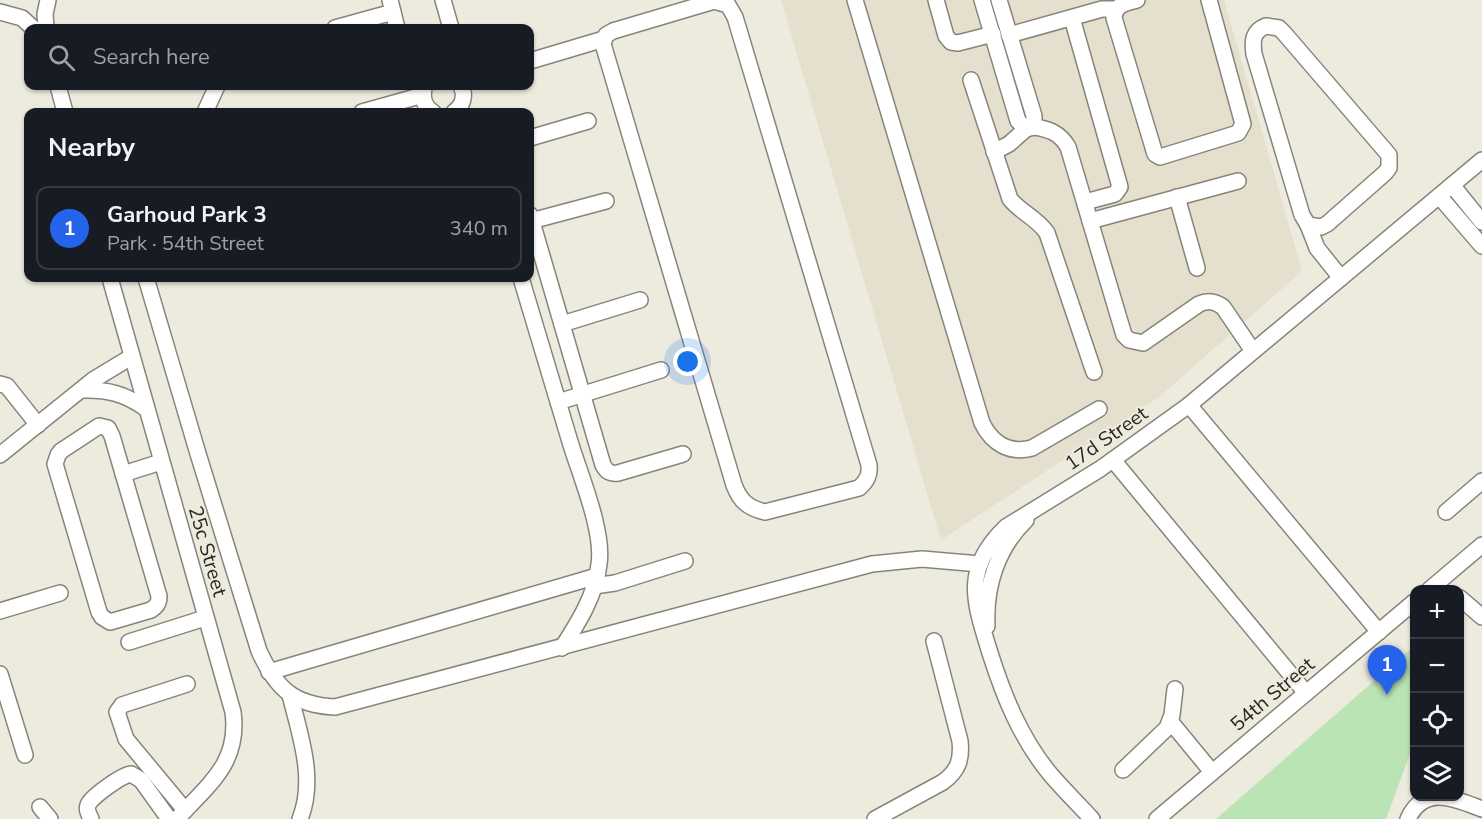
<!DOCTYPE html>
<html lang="en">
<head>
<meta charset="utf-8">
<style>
	:root { --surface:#171b24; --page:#242831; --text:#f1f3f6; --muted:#9ea1a6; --line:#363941; --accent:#2563eb }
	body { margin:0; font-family:"Nunito Sans",sans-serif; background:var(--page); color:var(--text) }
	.controls { position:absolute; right:18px; bottom:18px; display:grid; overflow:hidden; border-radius:12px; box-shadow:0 2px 4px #0004 }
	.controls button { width:54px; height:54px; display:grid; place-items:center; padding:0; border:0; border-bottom:2px solid var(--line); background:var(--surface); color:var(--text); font:30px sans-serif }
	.you { position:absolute; left:688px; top:362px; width:21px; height:21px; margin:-15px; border:4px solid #fff; border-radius:50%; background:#1a73e8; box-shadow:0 0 0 9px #1a73e833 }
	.badge { display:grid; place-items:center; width:39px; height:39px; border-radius:50%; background:var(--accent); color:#fff; font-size:20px; font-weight:700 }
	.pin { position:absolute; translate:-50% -50px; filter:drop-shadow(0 2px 3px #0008) }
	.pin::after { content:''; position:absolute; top:32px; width:21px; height:18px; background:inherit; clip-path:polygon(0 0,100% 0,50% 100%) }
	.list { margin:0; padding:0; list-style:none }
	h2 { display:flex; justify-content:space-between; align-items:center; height:78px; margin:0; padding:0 24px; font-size:26px }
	h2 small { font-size:20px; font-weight:400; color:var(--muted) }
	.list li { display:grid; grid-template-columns:39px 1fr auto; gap:18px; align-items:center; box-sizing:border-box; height:84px; margin:0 12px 12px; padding:0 12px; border:2px solid var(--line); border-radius:12px }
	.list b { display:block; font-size:22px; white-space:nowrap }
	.list p { margin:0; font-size:20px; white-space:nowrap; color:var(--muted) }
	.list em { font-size:20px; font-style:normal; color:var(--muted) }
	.icon { flex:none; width:33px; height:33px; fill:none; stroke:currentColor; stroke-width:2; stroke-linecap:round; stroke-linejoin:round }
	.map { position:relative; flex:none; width:1482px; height:819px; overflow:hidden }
	.search { position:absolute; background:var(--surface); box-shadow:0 2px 4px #0004; left:24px; top:24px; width:510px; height:66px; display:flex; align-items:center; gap:15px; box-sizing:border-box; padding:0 21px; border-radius:12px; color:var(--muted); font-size:22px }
	.panel { position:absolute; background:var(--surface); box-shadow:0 2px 4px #0004; left:24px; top:108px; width:510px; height:174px; border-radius:12px }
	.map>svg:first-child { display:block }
</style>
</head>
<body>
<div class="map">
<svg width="1482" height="819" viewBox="0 0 1482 819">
	<rect width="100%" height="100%" fill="#edeade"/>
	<path fill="#e5dfcd" d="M781,0H1224L1302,271L1159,397L941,540Z"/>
	<path fill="#bbe4b5" d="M1414,646V743L1386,819H1216Z"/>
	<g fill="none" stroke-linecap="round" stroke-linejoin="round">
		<g stroke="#878479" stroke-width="18">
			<g id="minor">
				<path d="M390,0L397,28"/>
				<path d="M443,0L451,28"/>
				<path d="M855,0L982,423C992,443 1009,454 1032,448L1099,409"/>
				<path d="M936,0L946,36L951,42L958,43L993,34"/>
				<path d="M982,0L1018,121L1026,129L1034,127V116L999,0"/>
				<path d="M1137,0C1126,3 1115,4 1114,18L1155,154L1160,157L1238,133L1243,124L1209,0"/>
				<path d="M714,1L728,5L735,17L869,465C870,475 867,481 859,488L765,512C748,508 740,501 734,485L603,44L606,35L613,31Z"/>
				<path d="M0,12L22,18L33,28"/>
				<path d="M1072,18L1120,187L1115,194L1085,202"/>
				<path d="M1266,26L1279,28L1284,33L1389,155V168L1385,173L1327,224L1321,227L1308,225L1302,215L1254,54C1252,40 1253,31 1266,26Z"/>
				<path d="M46,28L45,14L48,0"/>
				<path d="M335,28L393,12"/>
				<path d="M1009,35L1102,9H1117"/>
				<path d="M530,61L604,39"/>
				<path d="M971,80L1010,199C1020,212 1037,218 1047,233L1094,372"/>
				<path d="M58,86L65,112"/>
				<path d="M424,88C422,98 424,107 433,112"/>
				<path d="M205,112L217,86"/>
				<path d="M362,112L423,95"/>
				<path d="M454,112C463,106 466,95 461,86"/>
				<path d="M1034,127C1049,129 1060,133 1068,147L1124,335L1129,340L1143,343L1199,304C1208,300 1215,301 1223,307L1253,351"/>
				<path d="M530,138L588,121"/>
				<path d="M994,152L1009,144L1026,129"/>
				<path d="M1452,185L1482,222"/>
				<path d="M1439,196L1482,246"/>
				<path d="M1177,197L1197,268"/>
				<path d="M530,215L603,465C607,472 610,474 618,473L683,454"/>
				<path d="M531,221L606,201"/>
				<path d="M1090,221L1238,181"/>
				<path d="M1308,225L1317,248L1341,278"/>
				<path d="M110,278L233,712C240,763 208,785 177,819"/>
				<path d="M146,278L199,457L259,651C276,688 293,705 335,707L872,564L922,559L980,564"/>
				<path d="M521,278C537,333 554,389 571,445C581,477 604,532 599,564C596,595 578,623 562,648"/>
				<path d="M562,324L640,300"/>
				<path d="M0,384L7,386L38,425"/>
				<path d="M82,390C107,389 125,394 145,408"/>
				<path d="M558,402L661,370"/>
				<path d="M1189,405L1379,632"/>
				<path d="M99,426L108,428L112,436L159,596C159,603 157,606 151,610L110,622L102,617L99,612L55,464L58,455L61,451Z"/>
				<path d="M0,455L93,380L131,357"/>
				<path d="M1113,460L1306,693"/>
				<path d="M123,474L161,462"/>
				<path d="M1446,512L1482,481"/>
				<path d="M594,586L615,583L685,561"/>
				<path d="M1429,590L1482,545"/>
				<path d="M1460,598L1482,617"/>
				<path d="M0,611L60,593"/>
				<path d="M987,626C985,587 997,548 1026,520"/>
				<path d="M129,642L205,618"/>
				<path d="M269,672L597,576"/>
				<path d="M0,674L25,755"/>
				<path d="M290,695C300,735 316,779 300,819"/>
				<path d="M1170,721L1212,772"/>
				<path d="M1123,770L1167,728L1172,715L1175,689"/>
				<path d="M40,807L50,819"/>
				<path d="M185,810L126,739L117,712L122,705L187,684"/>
				<path d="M91,819C89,814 86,810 88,805C91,797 122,775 131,774L141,780L169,819"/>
				<path d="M875,819L943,782C958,771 962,760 960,741L934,641"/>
				<path d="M1092,819C1078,804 1064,790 1051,775C1021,739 1004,697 990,653C974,601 962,569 1006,527L1100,469L1189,405L1482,160"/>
				<path d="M1157,819L1414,602"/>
				<path d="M1408,819C1424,784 1455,799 1482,809"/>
			</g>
		</g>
		<use href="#minor" stroke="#fff" stroke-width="15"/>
	</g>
	<g text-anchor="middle" stroke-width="4.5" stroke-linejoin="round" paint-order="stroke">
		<g font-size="20" fill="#272622" stroke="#edeade">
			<text transform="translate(1106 438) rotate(-35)" y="7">17d Street</text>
			<text transform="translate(208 551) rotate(74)" y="7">25c Street</text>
			<text transform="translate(1272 694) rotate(-40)" y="7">54th Street</text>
		</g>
	</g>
</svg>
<div class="controls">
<button>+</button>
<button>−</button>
<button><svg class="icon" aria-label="locate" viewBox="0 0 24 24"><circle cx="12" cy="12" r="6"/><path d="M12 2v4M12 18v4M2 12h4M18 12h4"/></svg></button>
<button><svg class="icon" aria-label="layers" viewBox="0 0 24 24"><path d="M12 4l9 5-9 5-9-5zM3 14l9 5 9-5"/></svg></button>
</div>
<div class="you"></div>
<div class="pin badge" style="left:1387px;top:695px">1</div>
<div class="search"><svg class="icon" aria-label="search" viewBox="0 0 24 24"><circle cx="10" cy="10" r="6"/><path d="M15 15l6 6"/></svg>Search here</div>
<section class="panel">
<h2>Nearby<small></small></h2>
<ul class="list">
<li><span class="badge">1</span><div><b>Garhoud Park 3</b><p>Park · 54th Street</p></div><em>340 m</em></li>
</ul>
</section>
</div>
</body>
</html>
